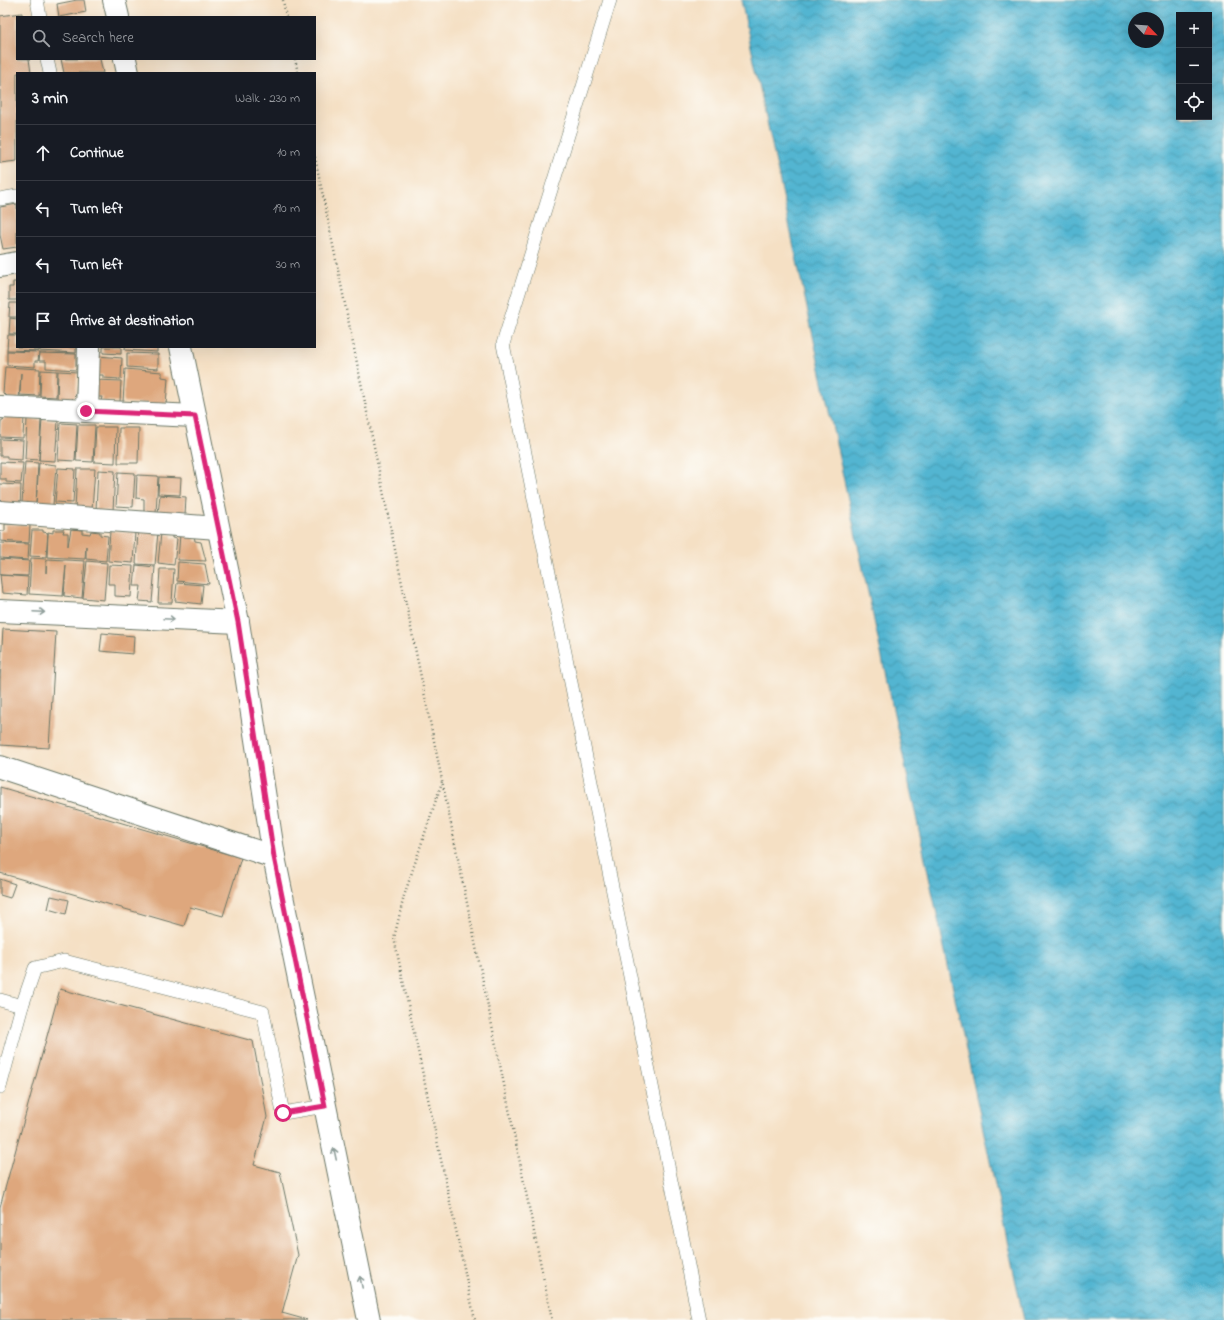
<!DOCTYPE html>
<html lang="en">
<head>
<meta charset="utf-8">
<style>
	:root { --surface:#171b24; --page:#242831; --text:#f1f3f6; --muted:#9ea1a6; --line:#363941 }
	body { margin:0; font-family:"Indie Flower",sans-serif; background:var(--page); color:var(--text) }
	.controls { position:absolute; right:12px; top:12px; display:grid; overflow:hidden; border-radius:0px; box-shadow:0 4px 16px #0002 }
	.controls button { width:36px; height:36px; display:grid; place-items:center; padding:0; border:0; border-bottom:1px solid var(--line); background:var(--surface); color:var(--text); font:20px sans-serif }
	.compass { position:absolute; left:1128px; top:12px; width:36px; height:36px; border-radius:50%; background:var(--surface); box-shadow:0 4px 16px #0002; rotate:115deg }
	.stop { position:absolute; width:12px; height:12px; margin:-9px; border:3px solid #db2777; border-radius:50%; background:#fff }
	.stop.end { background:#db2777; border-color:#fff; box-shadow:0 1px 4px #0008 }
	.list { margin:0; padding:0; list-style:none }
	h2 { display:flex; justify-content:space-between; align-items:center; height:52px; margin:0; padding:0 16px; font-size:17px }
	h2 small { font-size:13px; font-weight:400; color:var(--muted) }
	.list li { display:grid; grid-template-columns:26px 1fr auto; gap:12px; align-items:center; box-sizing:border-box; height:56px; padding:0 16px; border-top:1px solid var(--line) }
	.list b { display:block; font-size:15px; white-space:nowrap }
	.list em { font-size:13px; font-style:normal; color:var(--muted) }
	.icon { flex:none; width:22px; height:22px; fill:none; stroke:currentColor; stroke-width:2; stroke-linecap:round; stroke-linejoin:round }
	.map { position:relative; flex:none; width:1224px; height:1320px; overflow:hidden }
	.search { position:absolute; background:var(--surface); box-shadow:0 4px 16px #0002; left:16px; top:16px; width:300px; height:44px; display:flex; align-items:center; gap:10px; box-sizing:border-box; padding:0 14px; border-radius:0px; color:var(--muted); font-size:15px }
	.panel { position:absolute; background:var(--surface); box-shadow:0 4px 16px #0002; left:16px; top:72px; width:300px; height:276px; border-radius:0px }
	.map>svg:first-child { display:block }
</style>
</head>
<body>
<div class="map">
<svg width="1224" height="1320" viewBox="0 0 1224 1320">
	<defs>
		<pattern id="water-waves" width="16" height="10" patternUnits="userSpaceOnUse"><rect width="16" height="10" fill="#52b5d1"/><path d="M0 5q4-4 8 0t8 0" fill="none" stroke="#4394aa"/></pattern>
	</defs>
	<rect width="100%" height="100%" fill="#fdfcf7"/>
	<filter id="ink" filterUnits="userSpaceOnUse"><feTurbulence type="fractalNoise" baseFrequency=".025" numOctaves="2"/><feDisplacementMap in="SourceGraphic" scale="8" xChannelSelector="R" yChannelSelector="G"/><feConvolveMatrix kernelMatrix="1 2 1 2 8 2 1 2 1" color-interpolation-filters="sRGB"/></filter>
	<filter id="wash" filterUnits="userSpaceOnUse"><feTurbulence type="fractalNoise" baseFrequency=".012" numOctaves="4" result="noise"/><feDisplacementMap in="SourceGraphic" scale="16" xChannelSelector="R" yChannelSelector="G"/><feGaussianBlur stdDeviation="0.9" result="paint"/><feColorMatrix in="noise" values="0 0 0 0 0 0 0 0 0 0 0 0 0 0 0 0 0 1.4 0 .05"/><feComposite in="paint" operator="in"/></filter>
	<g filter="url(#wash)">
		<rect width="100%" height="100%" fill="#f5e0c4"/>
		<path fill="url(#water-waves)" stroke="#387982" fill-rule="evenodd" d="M741,0H1224V1320H1024ZM1179,15H1209V117H1179ZM1134,18H1158V42H1134Z"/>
		<g id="blocks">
			<g fill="#dea77d">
				<path d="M77,0H84L86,12L59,17L57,4Z"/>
				<path d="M22,13V17H17V59H29L31,73H17V161L0,163V16Z"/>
				<path d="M61,59H100L103,73H64Z"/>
				<path d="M17,204V247L3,249L0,235V207Z"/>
				<path d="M13,282H17V300H9V287H13Z"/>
				<path d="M10,303H17V317H9Z"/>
				<path d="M10,318L17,319V334H9Z"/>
				<path d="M8,335H17V347H39V351L7,350Z"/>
				<path d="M40,347H76V353L40,351Z"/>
				<path d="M103,347H121V354L103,353Z"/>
				<path d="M125,347H157V352L125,350Z"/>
				<path d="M7,351L39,352L38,361H35V367L7,365Z"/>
				<path d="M40,353L76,354V370L46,368V361H39Z"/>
				<path d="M127,353L158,354V369L127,367Z"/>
				<path d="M98,356L122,358L121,379L103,378V375H97Z"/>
				<path d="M5,367L40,369L39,396L20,395L21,373L19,399H9L3,393Z"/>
				<path d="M125,369L162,372V377L168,378L166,405L123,402Z"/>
				<path d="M41,370L57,371L56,397L40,396Z"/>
				<path d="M58,371L77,372L76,395L69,402L57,401Z"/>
				<path d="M96,380L121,381L120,402L101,401L102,397H94Z"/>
				<path d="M9,416L24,417L23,438L0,437L1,421Z"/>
				<path d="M27,419L41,420L39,460L25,459Z"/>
				<path d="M42,420L58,421L55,461L39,460Z"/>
				<path d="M60,423L77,424L75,461L58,460Z"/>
				<path d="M78,425H95L93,462L76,461Z"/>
				<path d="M96,427H116L115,463L94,462Z"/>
				<path d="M119,428H139L138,463H118Z"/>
				<path d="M0,439L23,440L22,460L7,459V456H0Z"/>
				<path d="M0,462L23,463L21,483L6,482V479H0Z"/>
				<path d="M25,462L38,463L36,504L22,503Z"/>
				<path d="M39,463L56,465L53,505L36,504Z"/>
				<path d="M58,468L75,469L73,503L55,502Z"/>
				<path d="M77,469H95L92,510L75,509Z"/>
				<path d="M98,470L115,471L113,511L96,510Z"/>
				<path d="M118,472L135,473L133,507L116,506Z"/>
				<path d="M137,475L158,476L156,514L144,513V499L136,498Z"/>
				<path d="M159,477L181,478L180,495L158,494Z"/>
				<path d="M0,484L21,485L20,507L0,504Z"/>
				<path d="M160,495L186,497L185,516L158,514Z"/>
				<path d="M5,524L30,525L29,543L0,541V531H5Z"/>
				<path d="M71,529L82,530V533L90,534L91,531L100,532V535L108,536L106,561L86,559V546L85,559L47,557L48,532L53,533V530H64L63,533H68V546Z"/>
				<path d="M32,530H43V532L48,533L46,557L30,556Z"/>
				<path d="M110,531L135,532L133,563L108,561Z"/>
				<path d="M138,531L158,532L155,565L136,564Z"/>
				<path d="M161,533L172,535V538L177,539L174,565L158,563Z"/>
				<path d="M180,534L194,535L195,541L201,542L206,561L178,560Z"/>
				<path d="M0,543L29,544L28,560L0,558Z"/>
				<path d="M31,558L46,559V573L47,559L85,561L82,598L64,596L66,565L63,596L29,594Z"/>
				<path d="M0,559L29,561L28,576L0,575Z"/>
				<path d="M87,561L107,563L104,600L83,598Z"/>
				<path d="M178,562L205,564L209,584L177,581Z"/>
				<path d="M109,565L133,566L131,597L115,596V584H108Z"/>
				<path d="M136,565L155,567L152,602L139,601L141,586H134Z"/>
				<path d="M160,569H174L172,603H158Z"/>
				<path d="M0,575L28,577L27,595L2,593Z"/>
				<path d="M177,583L203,585L201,604L175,601Z"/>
				<path d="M3,629L56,632L49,748L0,745V680Z"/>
				<path d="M102,633L134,636L133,654L100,651Z"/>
				<path d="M0,787L241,858L223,916L190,907L184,926L0,873Z"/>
				<path d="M0,879L15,884L10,898L0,895Z"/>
				<path d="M51,896L69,900L66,914L48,909Z"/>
				<path d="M60,989L253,1041L267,1117L254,1165L280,1172L298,1255L282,1313L307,1320H0V1207Z"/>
			</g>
		</g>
	</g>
	<g filter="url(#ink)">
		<use href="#blocks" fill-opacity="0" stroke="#6a7666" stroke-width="1"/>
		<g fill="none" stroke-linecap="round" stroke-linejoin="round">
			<g stroke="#6a7666" stroke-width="14">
				<g id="lane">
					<path d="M37,0L40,17"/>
					<path d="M610,0L503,344L699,1320"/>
					<path d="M47,59L50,73"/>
					<path d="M0,199L17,196"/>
					<path d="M0,1000L22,1006"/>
					<path d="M0,1087L22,1006L35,968L64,961L263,1012L283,1113L325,1106"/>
				</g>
			</g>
			<g stroke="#6a7666" stroke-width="24">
				<g id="street">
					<path d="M114,0L118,17"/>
					<path d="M125,59L128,73"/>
					<path d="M0,266L17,263"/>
					<path d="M181,347L238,622L274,857L369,1320"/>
					<path d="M0,407L195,416"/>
					<path d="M87,411L89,347"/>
					<path d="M0,512L218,528"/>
					<path d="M0,611L238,622"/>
					<path d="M0,767L274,857"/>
				</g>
			</g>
			<g stroke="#6a7666" stroke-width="2.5" stroke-dasharray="1 3" stroke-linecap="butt">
				<path d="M283,0L286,17"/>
				<path d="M295,59L298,73"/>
				<path d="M315,157L552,1320"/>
				<path d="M442,782L404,896L394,938L475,1320"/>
			</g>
			<use href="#lane" stroke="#fff" stroke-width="13"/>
			<use href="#street" stroke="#fff" stroke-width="22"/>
		</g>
		<defs><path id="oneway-shaft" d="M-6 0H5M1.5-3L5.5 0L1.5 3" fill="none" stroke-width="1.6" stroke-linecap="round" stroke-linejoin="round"/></defs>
		<g stroke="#8f9e9a">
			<use href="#oneway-shaft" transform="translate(39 612) rotate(3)"/>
			<use href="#oneway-shaft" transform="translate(169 619) rotate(3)"/>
			<use href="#oneway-shaft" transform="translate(335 1154) rotate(-102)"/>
			<use href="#oneway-shaft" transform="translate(361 1282) rotate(-102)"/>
		</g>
	</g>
	<g fill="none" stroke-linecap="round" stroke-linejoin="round" filter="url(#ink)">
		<path stroke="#db2777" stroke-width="5" d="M86,411L195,416L238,622L274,857L325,1106L283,1113"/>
	</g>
</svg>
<div class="controls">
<button>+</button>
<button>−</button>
<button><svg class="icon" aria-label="locate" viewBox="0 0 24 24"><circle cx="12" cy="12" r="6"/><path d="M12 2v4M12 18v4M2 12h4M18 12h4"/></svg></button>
</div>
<svg class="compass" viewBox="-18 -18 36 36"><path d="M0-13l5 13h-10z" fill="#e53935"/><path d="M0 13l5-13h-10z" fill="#9ea1a6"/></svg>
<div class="stop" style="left:283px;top:1113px"></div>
<div class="stop end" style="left:86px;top:411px"></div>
<div class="search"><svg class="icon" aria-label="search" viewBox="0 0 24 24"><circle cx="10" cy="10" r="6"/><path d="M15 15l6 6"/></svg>Search here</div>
<section class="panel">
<h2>3 min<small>Walk · 230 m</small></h2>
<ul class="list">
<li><svg class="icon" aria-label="ahead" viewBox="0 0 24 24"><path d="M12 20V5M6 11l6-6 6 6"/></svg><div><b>Continue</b></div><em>10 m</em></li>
<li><svg class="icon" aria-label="left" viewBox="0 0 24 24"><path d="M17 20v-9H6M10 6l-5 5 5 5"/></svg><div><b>Turn left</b></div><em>190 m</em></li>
<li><svg class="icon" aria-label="left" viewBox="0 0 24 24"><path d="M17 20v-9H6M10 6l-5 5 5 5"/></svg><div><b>Turn left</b></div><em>30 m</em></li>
<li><svg class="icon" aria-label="arrive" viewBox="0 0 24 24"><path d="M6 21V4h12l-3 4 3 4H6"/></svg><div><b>Arrive at destination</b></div></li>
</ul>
</section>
</div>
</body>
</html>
